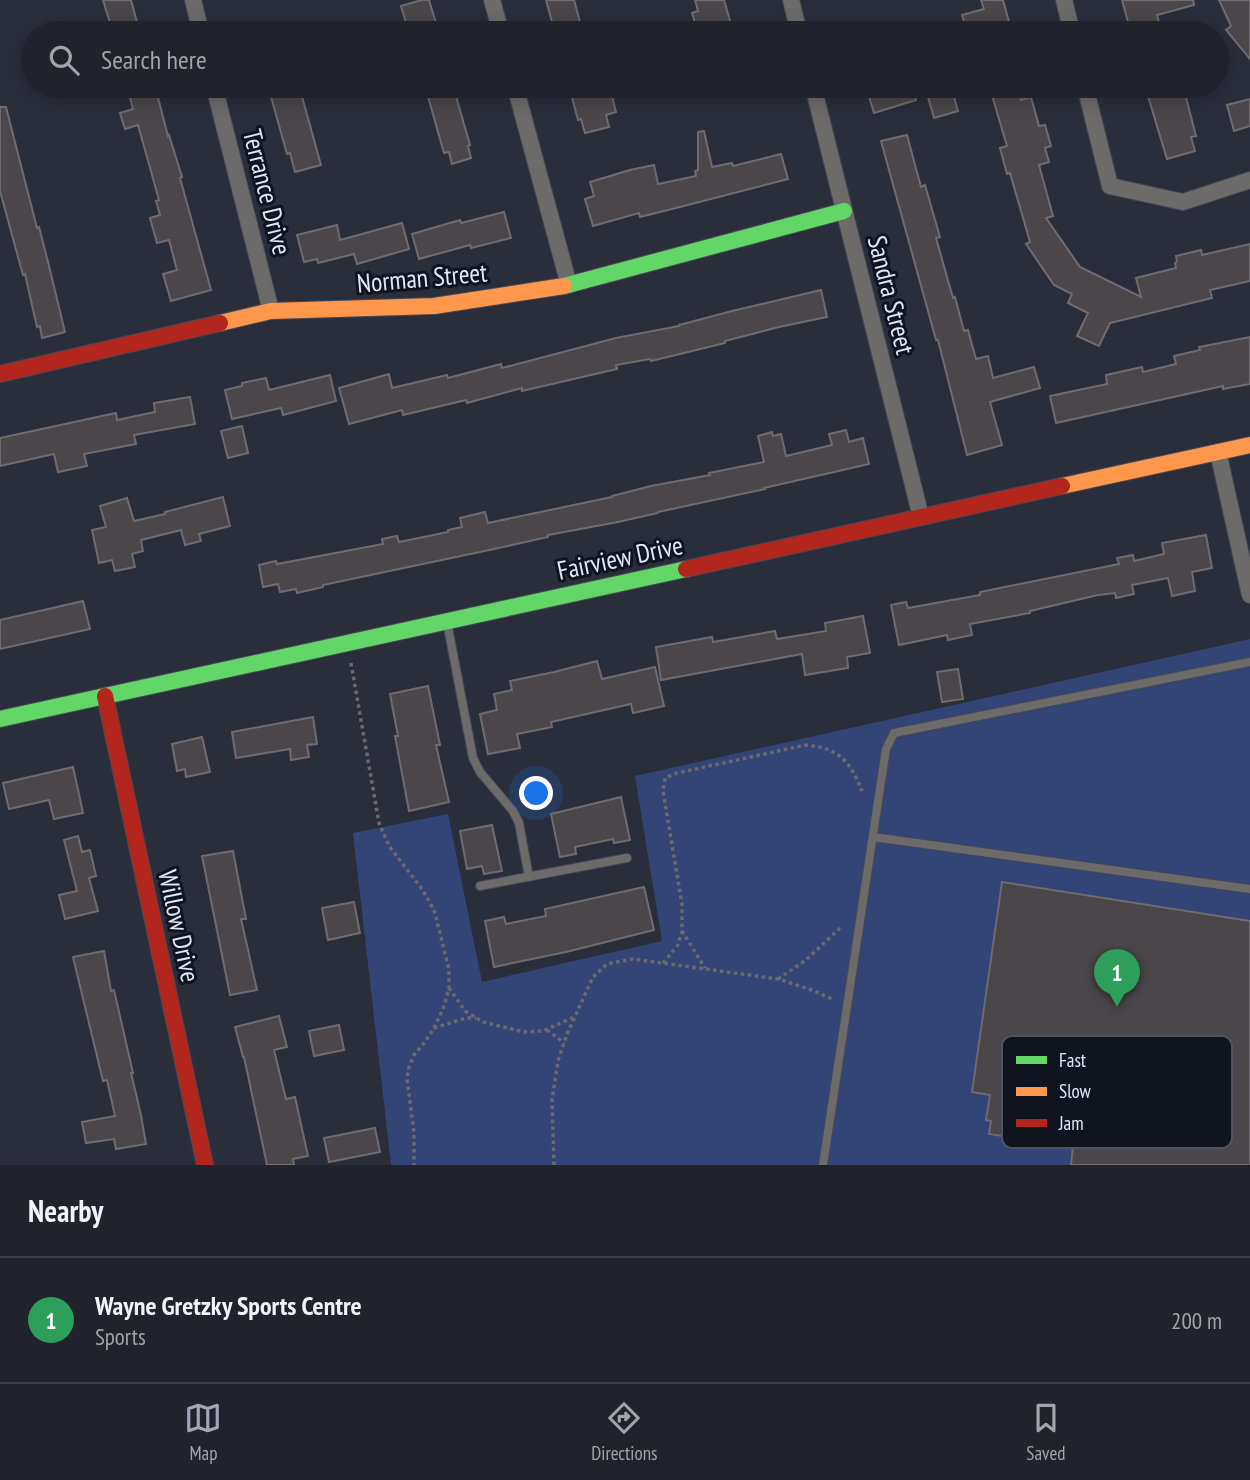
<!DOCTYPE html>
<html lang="en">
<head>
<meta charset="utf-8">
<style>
	:root { --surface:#20222c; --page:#2d2f38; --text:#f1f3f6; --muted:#a2a4a9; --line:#3d3f48; --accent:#a1a7b6 }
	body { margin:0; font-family:"PT Sans Narrow",sans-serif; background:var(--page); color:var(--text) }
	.you { position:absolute; left:537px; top:794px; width:24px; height:24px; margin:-18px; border:5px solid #fff; border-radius:50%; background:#1a73e8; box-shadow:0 0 0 10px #1a73e833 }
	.badge { display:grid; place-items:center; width:46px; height:46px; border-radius:50%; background:var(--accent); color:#fff; font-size:23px; font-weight:700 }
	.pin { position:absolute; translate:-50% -58px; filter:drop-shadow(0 2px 4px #0008) }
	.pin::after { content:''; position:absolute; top:37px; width:24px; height:21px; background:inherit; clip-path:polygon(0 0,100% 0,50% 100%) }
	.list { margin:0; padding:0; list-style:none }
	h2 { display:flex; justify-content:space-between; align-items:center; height:91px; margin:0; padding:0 28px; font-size:30px }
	h2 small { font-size:23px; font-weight:400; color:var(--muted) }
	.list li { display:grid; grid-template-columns:46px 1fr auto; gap:21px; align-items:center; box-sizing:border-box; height:126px; padding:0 28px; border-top:2px solid var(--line) }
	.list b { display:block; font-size:26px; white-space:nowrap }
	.list p { margin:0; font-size:23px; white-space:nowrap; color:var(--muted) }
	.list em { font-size:23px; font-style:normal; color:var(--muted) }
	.icon { flex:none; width:38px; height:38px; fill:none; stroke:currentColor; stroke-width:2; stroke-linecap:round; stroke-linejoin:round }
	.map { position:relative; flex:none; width:1250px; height:1165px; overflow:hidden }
	.search { position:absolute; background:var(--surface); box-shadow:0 4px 18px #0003; left:21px; right:21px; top:21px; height:77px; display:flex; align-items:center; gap:18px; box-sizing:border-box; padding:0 24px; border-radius:38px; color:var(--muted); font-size:26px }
	.sheet { height:217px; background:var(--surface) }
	nav { display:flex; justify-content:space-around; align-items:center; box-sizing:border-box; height:98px; border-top:2px solid var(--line); background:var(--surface); font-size:19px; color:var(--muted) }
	nav a { display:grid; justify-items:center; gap:4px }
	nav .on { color:var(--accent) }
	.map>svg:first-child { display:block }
</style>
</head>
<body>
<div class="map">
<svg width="1250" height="1165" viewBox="0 0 1250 1165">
	<rect width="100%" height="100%" fill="#2a2e3b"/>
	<path fill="#334476" d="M1250,639V1165H391L353,833L448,814L482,982L662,941L635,776Z"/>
	<g fill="#4a4649" stroke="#706b6e" stroke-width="2">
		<path d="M103,0H131L140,33H113Z"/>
		<path d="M422,0H429L439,33H409L401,6Z"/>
		<path d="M546,0H574L583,33H555Z"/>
		<path d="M695,0H724L732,28L713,33H698L692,13L698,11Z"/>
		<path d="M981,0H1003L1011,29L995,33H967L962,15L984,9Z"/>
		<path d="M1122,0H1193L1194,5L1157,15L1162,33H1131Z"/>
		<path d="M1219,0H1250V59L1226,30L1231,26Z"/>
		<path d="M127,86H155L168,136L169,135L182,177L180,178L211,290L171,301L163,274L177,270L169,240L157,243L150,218L160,215L156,201L159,200L138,125L125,129L120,113L133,109Z"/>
		<path d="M268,86H299L321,165L295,172L290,153L287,154Z"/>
		<path d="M425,86H453L470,145L468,146L471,158L452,164L449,152L444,153Z"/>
		<path d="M569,86H598L600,95L611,92L616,112L606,115L609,127L585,133L581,119L578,120Z"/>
		<path d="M880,86H912L916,100L874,113L867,90Z"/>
		<path d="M951,86L958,111L934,118L927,94Z"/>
		<path d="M1012,86H1017L1021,100L1031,97L1039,126L1045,125L1051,146L1045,148L1049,162L1039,165L1053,216L1046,218L1080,267L1141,297L1136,278L1176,268L1175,263L1177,262L1176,256L1201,250L1202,255L1250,244V281L1210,290L1212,298L1110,323L1099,346L1077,336L1088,313L1068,303L1072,294L1054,285L1026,244L1030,242L1010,173L1007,174L1000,148L1007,146L991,92Z"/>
		<path d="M1155,86H1183L1196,136L1191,137L1195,151L1167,159L1147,93L1156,90Z"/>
		<path d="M1250,99V126L1234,131L1227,105Z"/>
		<path d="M0,107H6L37,228L39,227L48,262L65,332L42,338L40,326L37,327L25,274L23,275L0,191Z"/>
		<path d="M704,131L712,167L732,163L733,166L781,154L788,179L680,207L640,217L639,213L593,226L585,199L594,196L590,182L630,170L654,165L658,184L696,176L695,171L698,170V132Z"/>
		<path d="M907,135L921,187L925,185L940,237L936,238L953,298L955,297L964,331L968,330L976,359L988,356L993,378L1034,367L1040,388L990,402L1002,445L967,455L938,340H936L881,141Z"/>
		<path d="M504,212L511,238L471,248L470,245L419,259L412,234L460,220L461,223Z"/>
		<path d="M402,223L409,249L357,264L354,254L318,263L317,259L304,262L297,235L337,225L340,240Z"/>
		<path d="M821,290L827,317L779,327L725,341V343L651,361L650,359L616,365L617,369L522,391V388L467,403L466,400L403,415L402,410L349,424L339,388L389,374L392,388L447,375L448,378L501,364L502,368L616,338L679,326V325L732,311Z"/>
		<path d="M1250,337V384L1223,389V386L1056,423L1050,396L1107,384L1106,375L1142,367L1143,372L1176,364L1174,356L1200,350L1199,347Z"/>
		<path d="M330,375L336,401L283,415L281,408L232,419L225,390L242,386V383L266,378L269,390Z"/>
		<path d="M190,397L195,424L134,435L136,444L84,454L87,466L58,472L54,454L0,466V438L116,413L117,420L155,412L154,403Z"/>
		<path d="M242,426L248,453L228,458L221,431Z"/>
		<path d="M846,430L849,442L863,438L869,464L764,488L765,489L658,512V513L618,522L548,535V537L494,549L323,585V587L297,593L296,589L280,592L278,584L263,587L259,565L276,561L277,564L383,544L382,539L397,536L399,542L448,532V530L462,527L460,518L485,512L488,523L612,497V496L651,486L710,475L709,473L764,462L758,436L772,432L773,436L781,434L786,456L832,445L829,434Z"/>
		<path d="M223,497L230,526L199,534L201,541L185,545L181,530L141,540L143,551L132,554L135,567L115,571L112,560L99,563L92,530L106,527L100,506L127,498L134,521L165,514V512Z"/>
		<path d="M1206,535L1212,568L1192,572L1195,591L1172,596L1168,578L1132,585L1134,594L1116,598L1115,593L1098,595L1030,611V613L970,624L972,635L948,640L947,635L899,645L891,605L906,602L908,608L980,595V592L1119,564L1117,558L1133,555L1134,561L1164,554L1162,543Z"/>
		<path d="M83,601L90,629L0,649V620Z"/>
		<path d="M863,616L870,653L847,657L848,668L805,675L802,654L661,680L656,647L712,637L713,642L775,631L777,639L826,631L825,623Z"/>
		<path d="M597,661L602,679L655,667L664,706L633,713L631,704L551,722L552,727L517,734L520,748L488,754L480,714L497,710L494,694L512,690L510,681L554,672Z"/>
		<path d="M958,669L963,699L942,702L937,672Z"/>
		<path d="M428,686L440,745H436L449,802L409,811L395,736H398L390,694Z"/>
		<path d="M313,717L317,744L307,745L309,757L291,760L290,749L236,758L232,732Z"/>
		<path d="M202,737L210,772L186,777L185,769L177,771L172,744Z"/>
		<path d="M73,767L83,813L54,819L49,800L9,809L3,783Z"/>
		<path d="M621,797L630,840L614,843L613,839L575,847L576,854L560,857L551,814Z"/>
		<path d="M492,825L502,871L484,874L482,866L467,869L460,831Z"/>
		<path d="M78,836L82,852L90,850L96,876L89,878L98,911L65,919L59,895L77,891L64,840Z"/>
		<path d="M233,851L246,919H241L257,990L230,995L202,856Z"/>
		<path d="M1002,882L1250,921V1165H1071L1073,1146L989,1134L991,1121L986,1120L990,1095L972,1092Z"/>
		<path d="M644,887L654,930L566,952L494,967L485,921L504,917L506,924L546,916L545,909Z"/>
		<path d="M354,902L360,933L328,940L322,908Z"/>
		<path d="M104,951L111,991L114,990L133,1073H131L141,1115L146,1144L116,1149L114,1139L86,1143L82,1122L115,1116L107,1080L103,1081L73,957Z"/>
		<path d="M279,1016L287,1047L274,1050L286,1099L295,1097L308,1156L293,1159L294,1165H267L244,1057H243L235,1027Z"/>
		<path d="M339,1025L344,1050L314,1056L309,1031Z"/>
		<path d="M375,1128L380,1152L329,1162L324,1138Z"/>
	</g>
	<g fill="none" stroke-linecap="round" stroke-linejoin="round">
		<g stroke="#454954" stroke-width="10">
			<g id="lane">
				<path d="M447,622L473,758L480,772L513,811L519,823L529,877"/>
				<path d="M873,837L1250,889"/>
				<path d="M480,886L627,858"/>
				<path d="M823,1165L886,749L894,733L1250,662"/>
			</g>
		</g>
		<g stroke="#454954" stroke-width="18">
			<g id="street">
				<path d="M193,0L201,33"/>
				<path d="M492,0L501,33"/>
				<path d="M791,0L799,33"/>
				<path d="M1064,0L1072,33"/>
				<path d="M214,86L271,311"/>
				<path d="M515,86L569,285"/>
				<path d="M813,86L921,517"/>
				<path d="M1085,86L1110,186L1183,202L1250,180"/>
				<path d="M1218,452L1250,595"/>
			</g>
		</g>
		<g stroke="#454954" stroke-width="18">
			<g id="fast">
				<path d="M564,286L844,211"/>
				<path d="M0,719L686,569"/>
			</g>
		</g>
		<g stroke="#454954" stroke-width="18">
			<g id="slow">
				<path d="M220,323L271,311L434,306L564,286"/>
				<path d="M1062,486L1250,445"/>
			</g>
		</g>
		<g stroke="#454954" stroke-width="18">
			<g id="jam">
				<path d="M0,374L220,323"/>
				<path d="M686,569L1062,486"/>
				<path d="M105,696L205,1165"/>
			</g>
		</g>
		<g stroke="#6a696b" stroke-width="3.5" stroke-dasharray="3.5 3.5" stroke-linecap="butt">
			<path d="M351,663L379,823L389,846L422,889L434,910L449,969V988L443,1009L434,1028L425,1042L414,1055L409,1067L407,1079L414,1133V1165"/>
			<path d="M682,931L705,968"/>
			<path d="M663,963L678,945L682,931V904L663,791L665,778L677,773L806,745C839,748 850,761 862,791"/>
			<path d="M778,979L806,960L840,928"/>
			<path d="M449,988L465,1011L483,1022L524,1032L543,1031L574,1017"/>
			<path d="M434,1028L466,1018H476"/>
			<path d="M547,1030L558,1038L564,1044"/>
			<path d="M554,1165L552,1100L558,1061L567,1034L593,977L607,964L633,959L778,979L812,990L832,999"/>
		</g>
		<use href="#lane" stroke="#6d6a6a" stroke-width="8"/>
		<use href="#street" stroke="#6d6a6a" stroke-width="16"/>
		<use href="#fast" stroke="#63d668" stroke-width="16"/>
		<use href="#slow" stroke="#ff974d" stroke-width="16"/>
		<use href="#jam" stroke="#b3261e" stroke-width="16"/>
	</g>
	<g text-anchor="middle" stroke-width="6" stroke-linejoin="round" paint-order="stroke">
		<g font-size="26" fill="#e1e8f8" stroke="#10141f">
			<text transform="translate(267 192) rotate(76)" y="9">Terrance Drive</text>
			<text transform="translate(422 278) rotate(-5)" y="9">Norman Street</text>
			<text transform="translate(891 295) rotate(76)" y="9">Sandra Street</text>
			<text transform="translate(620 558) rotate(-12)" y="9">Fairview Drive</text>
			<text transform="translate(179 926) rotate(78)" y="9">Willow Drive</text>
		</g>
	</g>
	<rect x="1002" y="1036" width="230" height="112" rx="10" fill="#10141f" stroke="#4f5460" stroke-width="2"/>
	<rect x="1016" y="1056" width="31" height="8" fill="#63d668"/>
	<rect x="1016" y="1087" width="31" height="9" fill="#ff974d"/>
	<rect x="1016" y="1119" width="31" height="8" fill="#b3261e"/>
	<g font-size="19" fill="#e1e8f8">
		<text x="1059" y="1067">Fast</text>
		<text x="1059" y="1098">Slow</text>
		<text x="1059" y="1130">Jam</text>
	</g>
</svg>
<div class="you"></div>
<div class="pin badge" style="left:1117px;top:1007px;background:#2e9e5b">1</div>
<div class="search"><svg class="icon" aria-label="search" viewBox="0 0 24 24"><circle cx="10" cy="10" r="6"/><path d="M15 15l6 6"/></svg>Search here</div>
</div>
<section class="sheet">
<h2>Nearby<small></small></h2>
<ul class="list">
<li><span class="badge" style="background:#2e9e5b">1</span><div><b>Wayne Gretzky Sports Centre</b><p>Sports</p></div><em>200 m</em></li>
</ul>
</section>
<nav>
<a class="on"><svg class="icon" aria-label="map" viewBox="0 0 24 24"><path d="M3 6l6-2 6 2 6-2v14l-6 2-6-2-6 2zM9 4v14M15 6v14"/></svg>Map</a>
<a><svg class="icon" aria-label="directions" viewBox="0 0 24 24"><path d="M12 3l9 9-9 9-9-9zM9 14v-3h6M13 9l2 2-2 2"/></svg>Directions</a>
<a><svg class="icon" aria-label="saved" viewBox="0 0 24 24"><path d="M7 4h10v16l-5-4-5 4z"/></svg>Saved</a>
</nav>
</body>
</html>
